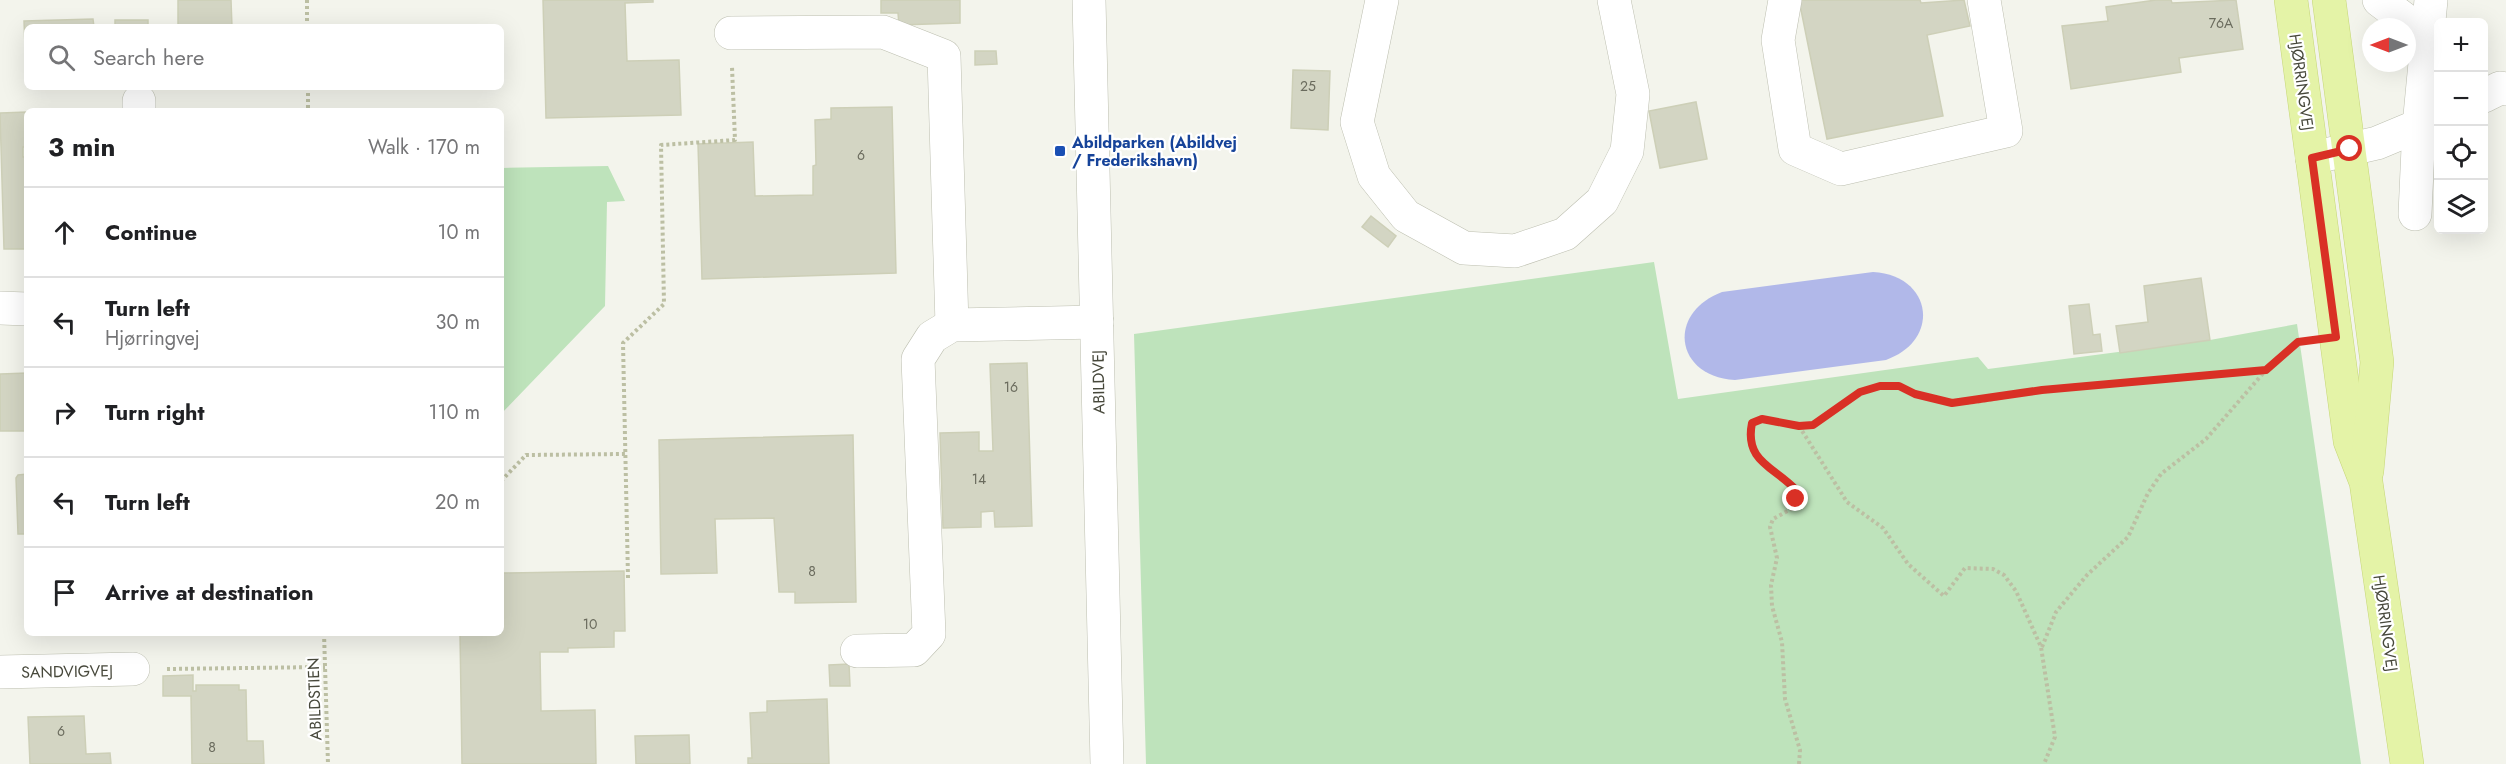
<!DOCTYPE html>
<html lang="en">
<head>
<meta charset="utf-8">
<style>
	:root { --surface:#fff; --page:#f2f2f2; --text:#202124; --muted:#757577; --line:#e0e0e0 }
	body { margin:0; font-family:Jost,sans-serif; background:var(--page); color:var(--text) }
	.controls { position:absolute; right:18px; top:18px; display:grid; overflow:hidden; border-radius:9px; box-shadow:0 6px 24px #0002 }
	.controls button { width:54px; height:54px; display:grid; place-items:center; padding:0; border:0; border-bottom:2px solid var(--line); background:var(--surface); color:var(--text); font:30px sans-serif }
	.compass { position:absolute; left:2362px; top:18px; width:54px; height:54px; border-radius:50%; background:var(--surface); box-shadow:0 6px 24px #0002; rotate:270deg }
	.stop { position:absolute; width:18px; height:18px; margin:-14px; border:4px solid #d93025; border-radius:50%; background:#fff }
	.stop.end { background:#d93025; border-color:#fff; box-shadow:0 2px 6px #0008 }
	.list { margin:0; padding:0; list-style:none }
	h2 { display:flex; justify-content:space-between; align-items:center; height:78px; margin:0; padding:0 24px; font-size:26px }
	h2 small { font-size:20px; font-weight:400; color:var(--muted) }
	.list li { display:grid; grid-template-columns:39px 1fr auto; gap:18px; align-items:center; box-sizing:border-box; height:90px; padding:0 24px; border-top:2px solid var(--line) }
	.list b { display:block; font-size:22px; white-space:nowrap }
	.list p { margin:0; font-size:20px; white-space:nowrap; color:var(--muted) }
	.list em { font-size:20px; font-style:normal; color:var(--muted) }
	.icon { flex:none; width:33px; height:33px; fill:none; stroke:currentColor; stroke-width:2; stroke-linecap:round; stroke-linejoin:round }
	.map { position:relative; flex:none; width:2506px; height:764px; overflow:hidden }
	.search { position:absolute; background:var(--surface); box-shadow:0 6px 24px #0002; left:24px; top:24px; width:480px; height:66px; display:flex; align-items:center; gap:15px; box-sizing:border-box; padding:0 21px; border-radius:9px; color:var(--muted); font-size:22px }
	.panel { position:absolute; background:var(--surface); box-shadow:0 6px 24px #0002; left:24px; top:108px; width:480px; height:528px; border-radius:9px }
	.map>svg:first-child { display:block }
</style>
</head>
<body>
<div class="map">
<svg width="2506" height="764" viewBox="0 0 2506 764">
	<rect width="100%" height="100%" fill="#f3f4ec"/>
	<g fill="#bee3bb">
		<path d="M608,166L625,201L607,202L605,306L501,414V168Z"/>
		<path d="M1654,262L1678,399L1978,357L1988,369L2210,340L2297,324L2361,764H1146L1134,334Z"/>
	</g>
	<path fill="#b1b8e9" d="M1873,272C1932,275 1942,340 1886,360L1735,380C1675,377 1666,313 1722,292Z"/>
	<g fill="#d3d5c3" stroke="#cdcfb7" stroke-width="1.5">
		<path d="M178,0H231L232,27H178Z"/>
		<path d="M543,0H653V2L625,3L627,61L679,60L681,115L546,118Z"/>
		<path d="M881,0H960V23L899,25L898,13H881Z"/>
		<path d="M1799,0H1920L1921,3L1964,0L1970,26L1927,35L1943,116L1827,139Z"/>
		<path d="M2156,0H2171L2172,3L2236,0L2243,49L2179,58L2181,72L2071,89L2062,26L2108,21L2106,7Z"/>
		<path d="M93,19L94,27H27L26,72L24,21Z"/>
		<rect x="115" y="20" width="33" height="7"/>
		<path d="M975,51H996L997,64L975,65Z"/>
		<path d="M1293,70L1330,71L1328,130L1291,128Z"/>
		<path d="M1696,102L1707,159L1660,168L1649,111Z"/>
		<path d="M892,107L896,273L702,279L698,144L753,142L755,196L813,195V166L816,165L815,120L831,119V108Z"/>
		<path d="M27,112V147H23V157H27V249H4L0,113Z"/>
		<path d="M1371,216L1396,236L1388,247L1362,227Z"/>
		<path d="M2201,278L2210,340L2120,353L2116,326L2148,322L2144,286Z"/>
		<path d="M2089,304L2093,335L2100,334L2102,351L2074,354L2069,306Z"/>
		<path d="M1027,363L1032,526L995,527L994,511L981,512V527L943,528L940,433L979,432V451H993L990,364Z"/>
		<path d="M27,373V431H0V374Z"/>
		<path d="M853,435L856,602L795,603V592H779L774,518L715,519L717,573L661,574L659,440Z"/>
		<path d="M27,474V534H18L16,478L18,475Z"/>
		<path d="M624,571L625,631H614V647L568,648V652H540L541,711L595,710L596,764H462L460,633H501V573Z"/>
		<path d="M849,664L850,686H830L829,665Z"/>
		<path d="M193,675V691H196V685H239V690H246L247,741H263L264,764H192L191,696H163V676Z"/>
		<path d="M827,699L829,764H748V758H752L750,713L767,712V701Z"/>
		<path d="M84,716L86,754L110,753L111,764H30L28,717Z"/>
		<path d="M689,735L690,764H636L635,736Z"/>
	</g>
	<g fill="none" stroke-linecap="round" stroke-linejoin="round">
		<g stroke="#bdbfb0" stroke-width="34">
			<g id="minor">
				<path d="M1089,0L1107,764"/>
				<path d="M1382,0L1357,122L1374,176L1406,216L1464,248L1515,251L1565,234L1602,201L1627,151L1633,94L1614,0"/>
				<path d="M1785,0L1778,40L1795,149L1841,169L2006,131L1984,0"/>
				<path d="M2379,0L2428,37"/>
				<path d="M731,33L883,32L944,56L952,325"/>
				<path d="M2484,96L2500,88L2506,89"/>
				<path d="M139,111V101"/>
				<path d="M2312,158L2377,143L2437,118"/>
				<path d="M2415,214L2419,126L2431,0"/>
				<path d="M0,308L27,309"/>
				<path d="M857,651L914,650L929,634L918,359L932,337L952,325L1097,322"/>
				<path d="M0,672L133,669"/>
			</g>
		</g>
		<g stroke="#c6d678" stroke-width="34">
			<g id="major">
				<path d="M2291,0L2350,441L2366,482L2407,764"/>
				<path d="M2329,0L2377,362L2367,471"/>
			</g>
		</g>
		<g stroke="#bcbfa3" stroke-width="4" stroke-dasharray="3 3" stroke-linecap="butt">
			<path d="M307,0V27"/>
			<path d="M308,87V111"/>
			<path d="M1799,426L1847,502L1883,528L1908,564L1944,596L1965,568L1993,569L2004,575L2016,591L2041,647L2055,737L2044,764"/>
			<path d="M501,481L526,455L625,454"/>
			<path d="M628,578L623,343L664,304L661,145L735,140L732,67"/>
			<path d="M324,633L328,764"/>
			<path d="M2042,647L2056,612L2087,575L2128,537L2148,493L2161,474L2206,439L2266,370"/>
			<path d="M167,669L325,667"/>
			<path d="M1799,764L1800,750L1785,699L1782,642L1772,606L1771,585L1777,558L1770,527L1773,519L1793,508L1796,490C1775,467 1744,462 1752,423C1772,415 1794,433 1814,424C1838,414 1853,390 1880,386C1906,382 1928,402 1954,403C1984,404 2015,393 2044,389C2118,381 2192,376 2266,370L2288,349L2301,342"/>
		</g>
		<use href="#minor" stroke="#fff" stroke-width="33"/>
		<use href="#major" stroke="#e4f3a7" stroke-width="33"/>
	</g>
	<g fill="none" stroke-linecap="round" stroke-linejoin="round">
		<path stroke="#d93025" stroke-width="8" d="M1796,499V490C1775,467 1744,462 1752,423L1762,419L1799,426L1813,425L1860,392L1880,386H1899L1915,394L1952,403L2042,390L2266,370L2298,342L2336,337L2312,158L2350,149"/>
	</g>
	<rect fill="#1a4fb4" stroke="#fff" stroke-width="2" x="1054" y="145" width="12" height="12" rx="3"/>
	<g text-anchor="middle" stroke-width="4.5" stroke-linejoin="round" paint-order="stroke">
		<g font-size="14" fill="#6a6b5d">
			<text x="2221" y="28">76A</text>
			<text x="1308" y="91">25</text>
			<text x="861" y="160">6</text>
			<text x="1011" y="392">16</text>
			<text x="979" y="484">14</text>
			<text x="812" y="576">8</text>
			<text x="590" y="629">10</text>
			<text x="61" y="736">6</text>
			<text x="212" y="752">8</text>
		</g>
		<g font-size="16" fill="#47483b" stroke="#fff">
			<text transform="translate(2302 82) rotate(82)" y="6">HJØRRINGVEJ</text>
			<text transform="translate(1098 382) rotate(-91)" y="6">ABILDVEJ</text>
			<text transform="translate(2386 623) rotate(82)" y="6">HJØRRINGVEJ</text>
			<text transform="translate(67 671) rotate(-1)" y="6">SANDVIGVEJ</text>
			<text transform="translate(314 699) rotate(-92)" y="6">ABILDSTIEN</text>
		</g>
		<g font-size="16" font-weight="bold" fill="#164399" stroke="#fff" text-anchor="start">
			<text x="1072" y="148">Abildparken (Abildvej<tspan x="1072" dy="18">/ Frederikshavn)</tspan></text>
		</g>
	</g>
</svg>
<div class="controls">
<button>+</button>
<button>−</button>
<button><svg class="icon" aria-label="locate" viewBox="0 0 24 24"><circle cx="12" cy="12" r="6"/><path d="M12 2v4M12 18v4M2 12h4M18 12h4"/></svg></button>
<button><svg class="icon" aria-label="layers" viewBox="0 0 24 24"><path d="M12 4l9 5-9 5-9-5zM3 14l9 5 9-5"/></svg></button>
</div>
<svg class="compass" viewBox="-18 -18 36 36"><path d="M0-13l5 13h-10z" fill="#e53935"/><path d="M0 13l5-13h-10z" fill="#757577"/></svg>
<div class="stop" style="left:2350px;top:149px"></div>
<div class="stop end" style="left:1796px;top:499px"></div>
<div class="search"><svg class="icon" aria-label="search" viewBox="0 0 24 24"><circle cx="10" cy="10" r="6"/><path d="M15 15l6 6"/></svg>Search here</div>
<section class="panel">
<h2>3 min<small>Walk · 170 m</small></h2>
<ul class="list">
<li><svg class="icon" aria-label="ahead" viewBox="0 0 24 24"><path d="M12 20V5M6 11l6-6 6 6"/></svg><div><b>Continue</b></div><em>10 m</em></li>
<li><svg class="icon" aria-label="left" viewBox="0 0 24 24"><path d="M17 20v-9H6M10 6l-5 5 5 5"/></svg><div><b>Turn left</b><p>Hjørringvej</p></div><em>30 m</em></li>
<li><svg class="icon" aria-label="right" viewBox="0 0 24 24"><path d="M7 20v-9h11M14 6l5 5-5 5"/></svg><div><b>Turn right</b></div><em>110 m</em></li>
<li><svg class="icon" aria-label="left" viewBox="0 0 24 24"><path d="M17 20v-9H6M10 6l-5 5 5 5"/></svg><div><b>Turn left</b></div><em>20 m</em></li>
<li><svg class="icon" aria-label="arrive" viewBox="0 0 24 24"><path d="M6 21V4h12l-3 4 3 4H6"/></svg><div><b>Arrive at destination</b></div></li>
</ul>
</section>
</div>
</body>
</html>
